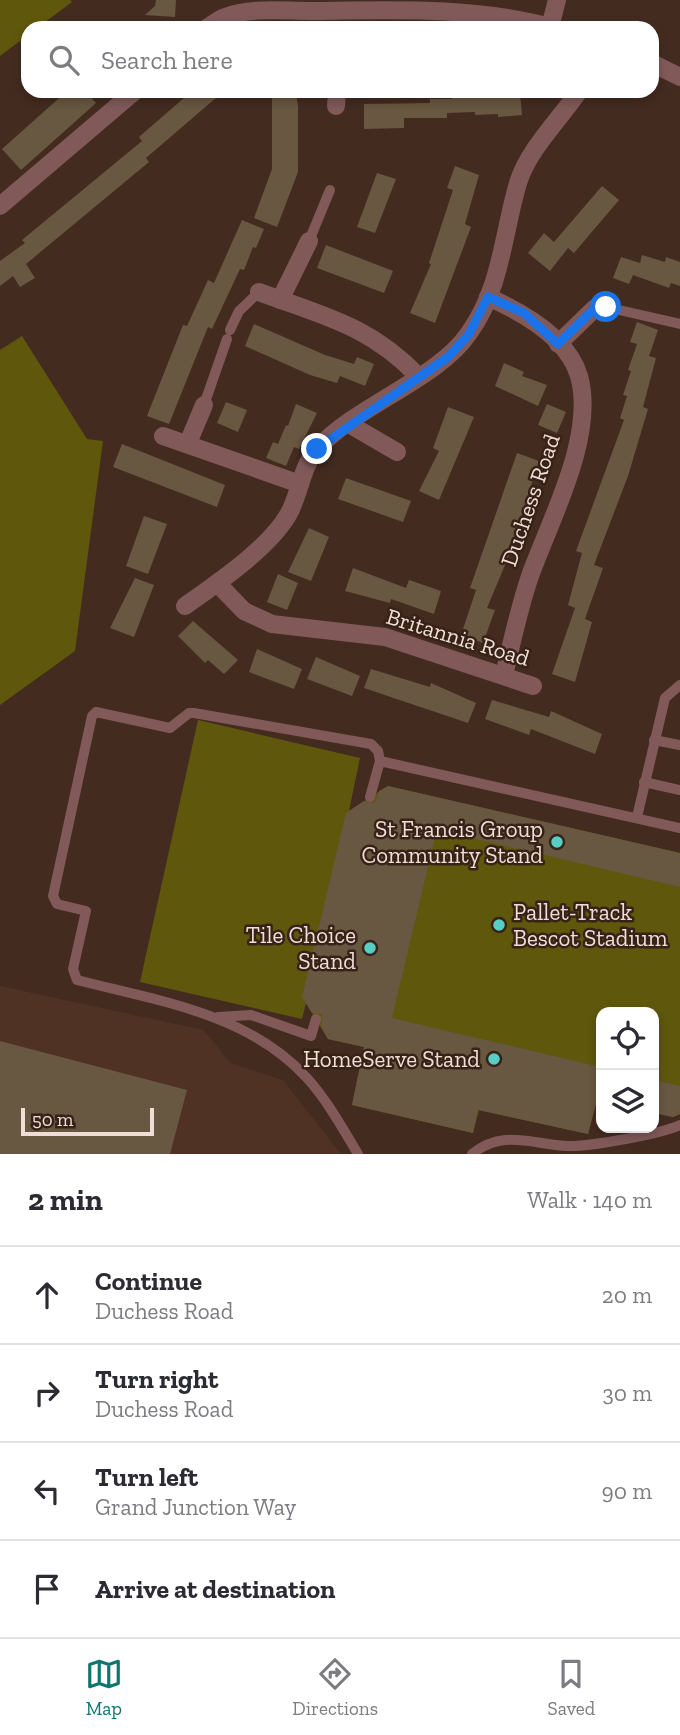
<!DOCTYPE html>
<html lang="en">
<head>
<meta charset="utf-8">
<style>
	:root { --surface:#fff; --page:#f2f2f3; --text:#2b2b33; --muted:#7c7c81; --line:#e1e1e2; --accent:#0f766e }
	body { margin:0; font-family:"Zilla Slab",serif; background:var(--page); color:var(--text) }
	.controls { position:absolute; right:21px; bottom:21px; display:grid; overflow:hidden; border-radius:14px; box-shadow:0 4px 10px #0003 }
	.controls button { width:63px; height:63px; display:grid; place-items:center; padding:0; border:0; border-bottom:2px solid var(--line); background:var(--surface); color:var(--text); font:35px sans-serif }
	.scale { position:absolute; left:21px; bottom:18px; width:133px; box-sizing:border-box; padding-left:7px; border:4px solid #eeded6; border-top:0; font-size:19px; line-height:24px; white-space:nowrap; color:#eeded6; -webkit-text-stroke:5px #382116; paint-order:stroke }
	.stop { position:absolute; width:21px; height:21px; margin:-16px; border:5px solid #1a73e8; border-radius:50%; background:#fff }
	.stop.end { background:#1a73e8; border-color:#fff; box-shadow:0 2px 7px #0008 }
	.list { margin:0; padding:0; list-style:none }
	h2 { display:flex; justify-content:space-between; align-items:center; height:91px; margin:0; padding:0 28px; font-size:30px }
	h2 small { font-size:23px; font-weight:400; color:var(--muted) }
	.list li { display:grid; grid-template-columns:46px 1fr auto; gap:21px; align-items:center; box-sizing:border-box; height:98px; padding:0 28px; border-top:2px solid var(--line) }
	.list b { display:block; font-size:26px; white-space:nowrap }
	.list p { margin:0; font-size:23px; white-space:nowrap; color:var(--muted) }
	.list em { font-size:23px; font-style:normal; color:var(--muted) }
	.icon { flex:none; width:38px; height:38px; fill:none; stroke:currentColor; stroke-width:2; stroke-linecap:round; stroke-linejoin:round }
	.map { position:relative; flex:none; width:680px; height:1154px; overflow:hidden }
	.search { position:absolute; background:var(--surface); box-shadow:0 4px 10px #0003; left:21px; right:21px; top:21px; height:77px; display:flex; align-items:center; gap:18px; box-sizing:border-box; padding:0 24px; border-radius:21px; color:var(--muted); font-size:26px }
	.sheet { height:483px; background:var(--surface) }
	nav { display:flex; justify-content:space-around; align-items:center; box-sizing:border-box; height:98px; border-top:2px solid var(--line); background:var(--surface); font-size:19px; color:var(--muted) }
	nav a { display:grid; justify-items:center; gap:4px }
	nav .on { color:var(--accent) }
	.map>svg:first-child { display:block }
</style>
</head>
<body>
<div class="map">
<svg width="680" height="1154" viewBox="0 0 680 1154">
	<rect width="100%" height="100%" fill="#432b20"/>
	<path fill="#503224" d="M0,986L204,1030L230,1063L283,1080L341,1154H0Z"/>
	<g fill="#5f570c">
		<path d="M0,0H70L72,2L37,28H28V35L0,56Z"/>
		<path d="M22,336L87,439L103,441L75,651L0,705V350Z"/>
		<path d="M198,720L360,758L349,811L388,786L680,853V1114L673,1117L654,1113V1012H601V1100H597L588,1134L479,1110L473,1133L352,1105L364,1047L328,1039L306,1003L302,1019L140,982Z"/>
	</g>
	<g fill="#685741">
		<path d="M156,0H176L175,17L145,15L155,6Z"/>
		<path d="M67,91H85L96,103L21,170L2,149Z"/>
		<path d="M192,91H224L146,158L149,162L26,264L35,278L20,287L13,276L0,286V261L25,243L22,240L142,141L139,137Z"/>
		<path d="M272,91H296L298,107V172L277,227L254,218L272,169Z"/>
		<path d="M469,93V96H492L520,94L522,115L498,117V114L475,115V112L447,113V118H404V128L364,129V104L430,103V99H452L451,94Z"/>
		<path d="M455,166L479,175L465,224L471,227L435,323L410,313L431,264L429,263L453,190L447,188Z"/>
		<path d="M377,173L396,179L375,233L357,227Z"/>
		<path d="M602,186L619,200L574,253L568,248L550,271L528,253L544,233L554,242Z"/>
		<path d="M242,220L264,229L256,248L253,247L244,270L240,269L212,329L208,327L169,424L147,416L183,325L187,326L208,280L214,283Z"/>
		<path d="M326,245L393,271L384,293L317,268Z"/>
		<path d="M642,255L665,262L666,257L680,262V286L671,283L669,288L633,275L629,284L613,278L621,257L640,263Z"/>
		<path d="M637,322L658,330L649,356L656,358L643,407L648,409L628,476L594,565L603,568L585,619L592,622L575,682L552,674L575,608L568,605L582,553L576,551L624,420L620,418L627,396L623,395L631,371L628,370L637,344L630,342Z"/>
		<path d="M254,324L325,355L354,364L357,357L374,364L365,386L340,376L337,383L310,375L245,346Z"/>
		<path d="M504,363L524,372L522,376L547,385L538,406L495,386Z"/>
		<path d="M226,402L247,410L238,432L217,423Z"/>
		<path d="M296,404L317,413L299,449L294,447L286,466L266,458L273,442L278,444L286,425L288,426Z"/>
		<path d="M547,404L566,412L557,433L538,425Z"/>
		<path d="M448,407L474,417L439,500L419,491L439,451L433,448Z"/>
		<path d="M122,444L225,485L217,507L113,467Z"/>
		<path d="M517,453L539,461L508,558L487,608L495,610L483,643L461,635L476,590L470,588Z"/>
		<path d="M346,478L411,501L403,522L338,499Z"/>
		<path d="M144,516L167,524L148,574L126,566Z"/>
		<path d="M309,528L329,537L311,581L288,572Z"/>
		<path d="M353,568L406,588L409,580L441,591L434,614L391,599L390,603L345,591Z"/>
		<path d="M278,574L298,583L287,610L267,602Z"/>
		<path d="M135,578L154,585L134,637L110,628Z"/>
		<path d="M193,621L238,660L224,674L208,660L205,663L178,636Z"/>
		<path d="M257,649L302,669L294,689L249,672Z"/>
		<path d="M316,657L360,676L352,696L307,679Z"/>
		<path d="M371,669L430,687L431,683L476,703L468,723L364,688Z"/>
		<path d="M492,700L549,717L551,711L602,734L595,754L531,729L529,735L485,719Z"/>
		<path d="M388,786L680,853V887L438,830L434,842L392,1018L601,1067V1100L597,1099L588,1134L478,1110L473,1133L352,1105L364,1047L328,1039L321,1027L322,1014L312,1013L302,997L346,813L364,801L375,803L379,791Z"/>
		<path d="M0,1041L187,1090L170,1154H0Z"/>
		<path d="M654,1080L680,1086V1114L673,1117L654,1113Z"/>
	</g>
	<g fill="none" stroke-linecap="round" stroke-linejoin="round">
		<g stroke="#815959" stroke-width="10">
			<path d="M309,241L330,190"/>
			<path d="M595,308L619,310L680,324"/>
			<path d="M230,330L239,311L259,292"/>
			<path d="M204,405L227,339"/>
			<path d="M654,740L680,745"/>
			<path d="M644,782L680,790"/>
			<path d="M370,797L380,761L680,828"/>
			<path d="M637,817L665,698L680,685"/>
			<path d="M218,1017L251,1015L311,1036L316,1019"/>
			<path d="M358,1154C343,1129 327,1100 307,1078C248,1013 158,1001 77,980L73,969L86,911L57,904L53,896L92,716L96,712L170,728L189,713H194L371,744L378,751L380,761"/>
			<path d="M472,1154C503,1129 531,1144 567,1146C589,1147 660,1134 680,1125"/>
		</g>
		<g stroke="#815959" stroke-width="18">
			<path d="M550,27L557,0"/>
			<path d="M207,28C213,24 219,19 225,17C250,7 283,11 310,11C391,10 475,6 554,28"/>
			<path d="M652,63L680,77"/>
			<path d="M336,106L337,91"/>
			<path d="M0,206L135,91"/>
			<path d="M259,292C323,316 369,325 418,376"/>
			<path d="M488,297C522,312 568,338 579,376C596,436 550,520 530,576C519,608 512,642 504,675"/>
			<path d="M280,300L309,241"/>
			<path d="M558,344L595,308"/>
			<path d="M349,424L397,452"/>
			<path d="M163,436L300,484"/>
			<path d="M188,443L204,405"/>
			<path d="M217,583L244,611L272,624L385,637L533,686"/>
			<path d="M185,606C217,583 268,549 288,515C300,495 301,466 318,448C357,405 438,379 469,333C501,289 503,234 518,183C528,150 560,119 579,91"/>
		</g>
	</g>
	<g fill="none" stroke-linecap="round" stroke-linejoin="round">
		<path stroke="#1a73e8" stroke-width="9" d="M317,449L448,357L469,334L488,297L524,313L558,344L595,308L606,307"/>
	</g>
	<g fill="#56cec4" stroke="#382116" stroke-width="2.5">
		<circle cx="557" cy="842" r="7"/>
		<circle cx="499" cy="925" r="7"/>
		<circle cx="370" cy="948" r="7"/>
		<circle cx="494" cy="1059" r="7"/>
	</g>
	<g text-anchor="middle" stroke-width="5" stroke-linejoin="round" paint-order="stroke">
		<g font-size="23" fill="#eeded6" stroke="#382116">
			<text transform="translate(530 500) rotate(-71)" y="8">Duchess Road</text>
			<text transform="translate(458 637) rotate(17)" y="8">Britannia Road</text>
		</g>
		<g font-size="23" fill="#eeded6" stroke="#382116" text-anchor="end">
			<text x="543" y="837">St Francis Group<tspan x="543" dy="26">Community Stand</tspan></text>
			<text x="513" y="920" text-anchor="start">Pallet-Track<tspan x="513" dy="26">Bescot Stadium</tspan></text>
			<text x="356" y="943">Tile Choice<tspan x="356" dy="26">Stand</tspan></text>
			<text x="480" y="1067">HomeServe Stand</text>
		</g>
	</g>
</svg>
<div class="controls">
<button><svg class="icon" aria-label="locate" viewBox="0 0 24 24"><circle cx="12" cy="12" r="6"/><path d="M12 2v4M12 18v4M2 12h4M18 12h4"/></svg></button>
<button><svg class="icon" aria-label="layers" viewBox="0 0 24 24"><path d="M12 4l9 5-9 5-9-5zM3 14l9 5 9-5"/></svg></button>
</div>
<div class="scale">50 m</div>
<div class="stop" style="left:606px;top:307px"></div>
<div class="stop end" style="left:317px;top:449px"></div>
<div class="search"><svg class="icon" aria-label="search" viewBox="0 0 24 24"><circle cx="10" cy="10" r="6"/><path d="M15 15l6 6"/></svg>Search here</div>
</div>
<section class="sheet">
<h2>2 min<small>Walk · 140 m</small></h2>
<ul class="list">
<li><svg class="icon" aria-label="ahead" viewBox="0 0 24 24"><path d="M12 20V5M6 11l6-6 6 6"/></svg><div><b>Continue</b><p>Duchess Road</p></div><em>20 m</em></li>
<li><svg class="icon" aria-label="right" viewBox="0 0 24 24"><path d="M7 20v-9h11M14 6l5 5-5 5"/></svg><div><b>Turn right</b><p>Duchess Road</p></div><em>30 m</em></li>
<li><svg class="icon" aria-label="left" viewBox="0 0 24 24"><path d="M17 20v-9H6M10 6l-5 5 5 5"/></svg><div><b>Turn left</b><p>Grand Junction Way</p></div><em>90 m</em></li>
<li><svg class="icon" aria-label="arrive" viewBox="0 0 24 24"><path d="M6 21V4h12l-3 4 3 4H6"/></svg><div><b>Arrive at destination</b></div></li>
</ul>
</section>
<nav>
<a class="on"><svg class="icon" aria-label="map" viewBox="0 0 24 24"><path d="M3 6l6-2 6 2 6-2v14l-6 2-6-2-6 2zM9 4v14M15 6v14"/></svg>Map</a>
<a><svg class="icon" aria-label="directions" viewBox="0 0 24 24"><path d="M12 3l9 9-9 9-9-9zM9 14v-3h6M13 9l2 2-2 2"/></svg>Directions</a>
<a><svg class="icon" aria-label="saved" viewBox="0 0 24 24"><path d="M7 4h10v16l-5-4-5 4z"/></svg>Saved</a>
</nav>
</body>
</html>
